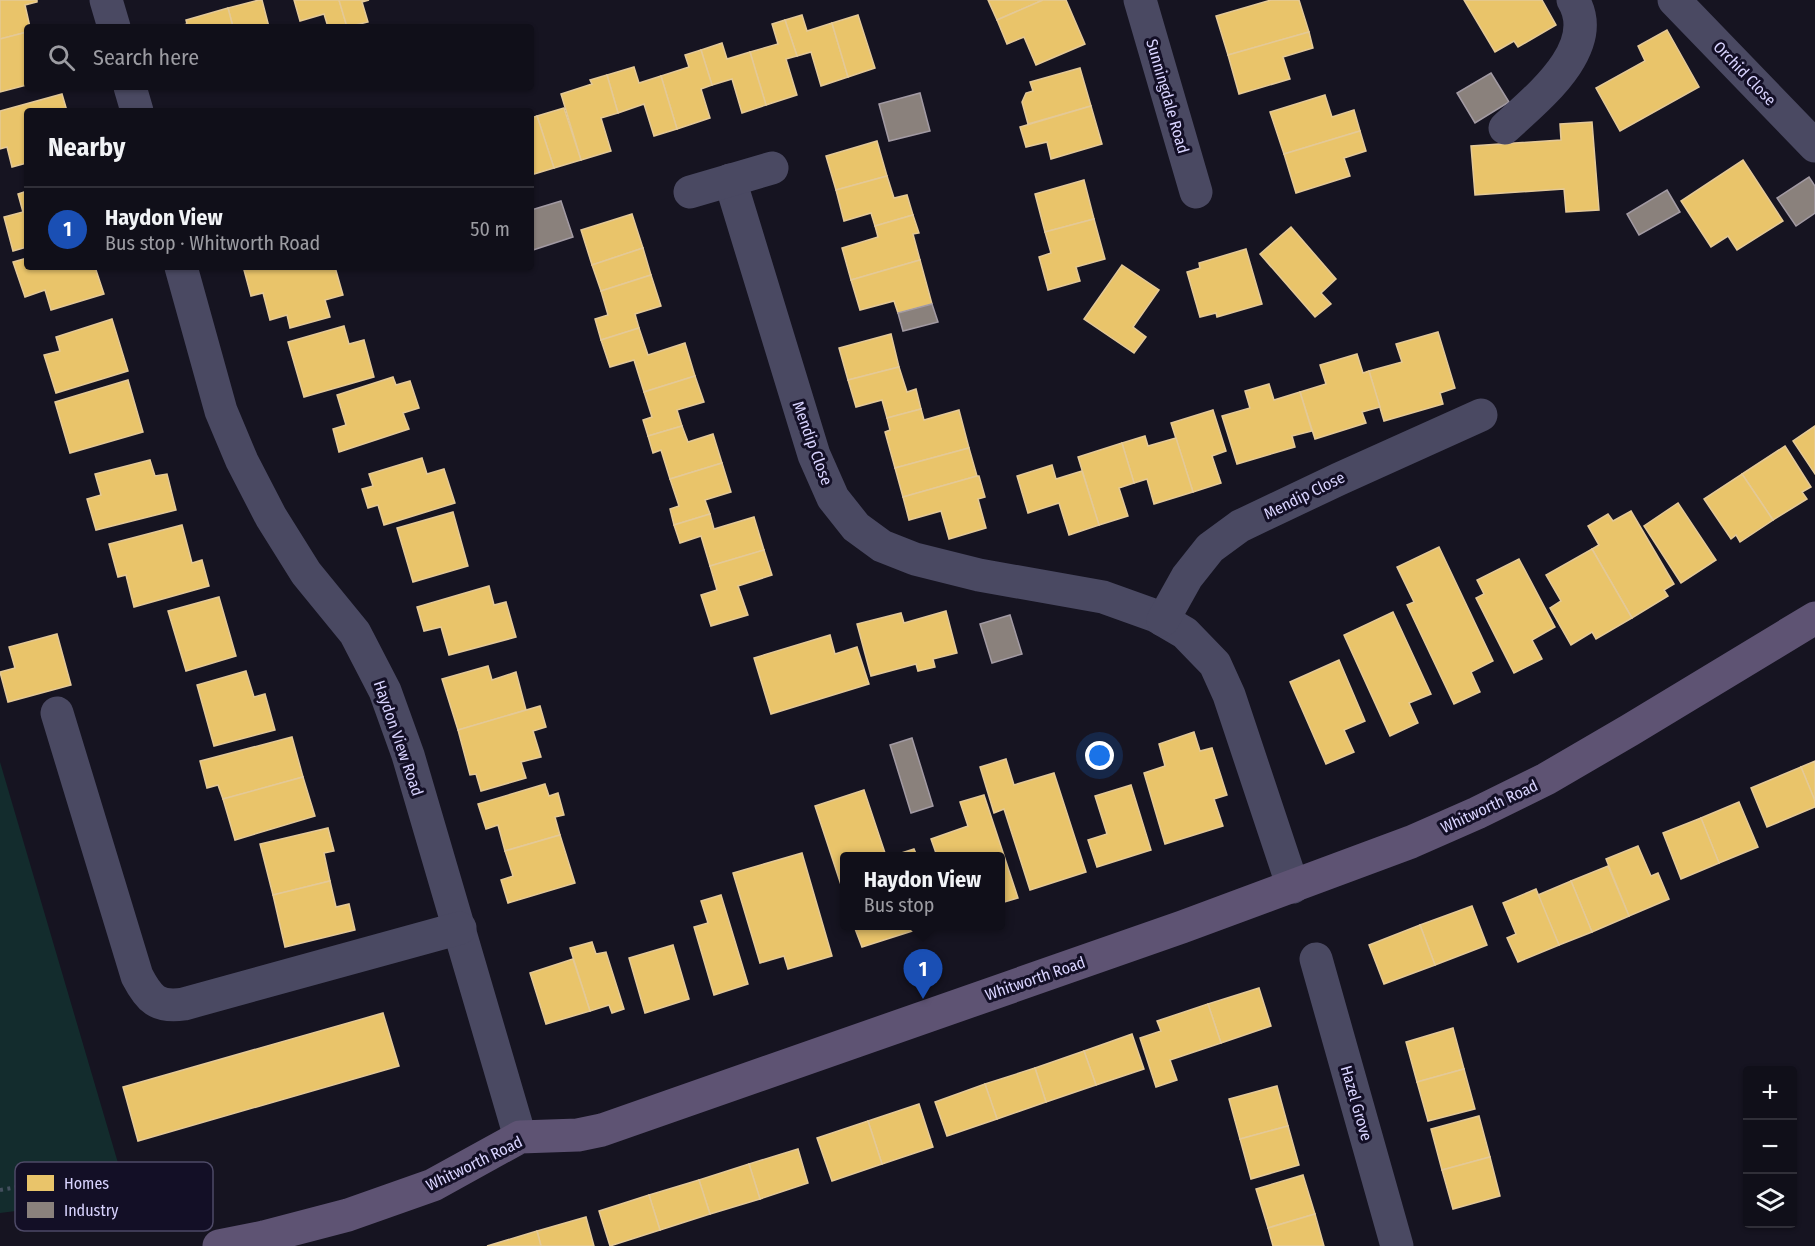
<!DOCTYPE html>
<html lang="en">
<head>
<meta charset="utf-8">
<style>
	:root { --surface:#100f19; --page:#1e1d26; --text:#f1f3f6; --muted:#9c9ca2; --line:#302f38; --accent:#0b8043 }
	body { margin:0; font-family:"Fira Sans Condensed",sans-serif; background:var(--page); color:var(--text) }
	.controls { position:absolute; right:18px; bottom:18px; display:grid; overflow:hidden; border-radius:6px; box-shadow:0 2px 4px #0004 }
	.controls button { width:54px; height:54px; display:grid; place-items:center; padding:0; border:0; border-bottom:2px solid var(--line); background:var(--surface); color:var(--text); font:30px sans-serif }
	.you { position:absolute; left:1100px; top:756px; width:21px; height:21px; margin:-15px; border:4px solid #fff; border-radius:50%; background:#1a73e8; box-shadow:0 0 0 9px #1a73e833 }
	.badge { display:grid; place-items:center; width:39px; height:39px; border-radius:50%; background:var(--accent); color:#fff; font-size:20px; font-weight:700 }
	.pin { position:absolute; translate:-50% -50px; filter:drop-shadow(0 2px 3px #0008) }
	.pin::after { content:''; position:absolute; top:32px; width:21px; height:18px; background:inherit; clip-path:polygon(0 0,100% 0,50% 100%) }
	.popup { position:absolute; left:840px; top:852px; width:165px; height:78px; box-sizing:border-box; display:grid; place-content:center; border-radius:6px; background:var(--surface); filter:drop-shadow(0 2px 4px #0005); font-size:20px; white-space:nowrap; color:var(--muted) }
	.popup b { font-size:22px; color:var(--text) }
	.popup::after { content:''; position:absolute; left:50%; top:100%; margin-left:-12px; border:12px solid transparent; border-top-color:var(--surface) }
	.list { margin:0; padding:0; list-style:none }
	h2 { display:flex; justify-content:space-between; align-items:center; height:78px; margin:0; padding:0 24px; font-size:26px }
	h2 small { font-size:20px; font-weight:400; color:var(--muted) }
	.list li { display:grid; grid-template-columns:39px 1fr auto; gap:18px; align-items:center; box-sizing:border-box; height:84px; padding:0 24px; border-top:2px solid var(--line) }
	.list b { display:block; font-size:22px; white-space:nowrap }
	.list p { margin:0; font-size:20px; white-space:nowrap; color:var(--muted) }
	.list em { font-size:20px; font-style:normal; color:var(--muted) }
	.icon { flex:none; width:33px; height:33px; fill:none; stroke:currentColor; stroke-width:2; stroke-linecap:round; stroke-linejoin:round }
	.map { position:relative; flex:none; width:1815px; height:1246px; overflow:hidden }
	.search { position:absolute; background:var(--surface); box-shadow:0 2px 4px #0004; left:24px; top:24px; width:510px; height:66px; display:flex; align-items:center; gap:15px; box-sizing:border-box; padding:0 21px; border-radius:6px; color:var(--muted); font-size:22px }
	.panel { position:absolute; background:var(--surface); box-shadow:0 2px 4px #0004; left:24px; top:108px; width:510px; height:162px; border-radius:6px }
	.map>svg:first-child { display:block }
</style>
</head>
<body>
<div class="map">
<svg width="1815" height="1246" viewBox="0 0 1815 1246">
	<rect width="100%" height="100%" fill="#161421"/>
	<path fill="#132c2d" d="M0,762L128,1197L0,1213Z"/>
	<g fill="#e9c46a" stroke="#e4c997" stroke-width="1.5">
		<path d="M0,0H37V2L25,5L30,27H27V32L0,39Z"/>
		<path d="M259,0H262L269,27H233L228,8Z"/>
		<path d="M294,0H339L347,27H328L324,14L300,21Z"/>
		<path d="M339,0H369L362,2L368,22L347,27Z"/>
		<path d="M988,0H1043L997,20Z"/>
		<path d="M1043,0H1066L1085,44L1036,65L1024,37L1007,44L997,20Z"/>
		<path d="M1271,0H1299L1309,32L1228,55L1216,16Z"/>
		<path d="M1464,0H1542L1556,25L1518,47L1514,41L1495,52Z"/>
		<path d="M228,8L233,27H177L187,24L186,20Z"/>
		<path d="M802,15L807,31L832,23L848,77L821,86L811,52L797,56L785,20Z"/>
		<path d="M858,15L875,68L848,77L832,23Z"/>
		<path d="M785,20L797,56L786,59L797,95L766,105L750,52L778,44L772,24Z"/>
		<path d="M1667,30L1699,87L1620,131L1596,88L1645,61L1638,46Z"/>
		<path d="M27,32V85L0,92V39Z"/>
		<path d="M1309,32L1313,48L1283,57L1290,79L1239,94L1228,55Z"/>
		<path d="M722,43L727,59L750,52L766,105L742,113L732,79L712,85L701,50Z"/>
		<path d="M701,50L712,85L701,89L710,118L677,129L661,76L689,67L685,55Z"/>
		<path d="M634,67L639,83L661,76L677,129L654,136L644,104L618,113L607,75Z"/>
		<path d="M1080,68L1091,106L1028,124L1022,102L1026,93L1033,91L1030,82Z"/>
		<path d="M607,75L618,113L601,118L611,151L581,160L561,94L592,84L590,80Z"/>
		<path d="M62,94L67,111H27V163L12,167L7,147L0,149V111Z"/>
		<path d="M1325,95L1332,117L1354,110L1360,131L1284,154L1270,112Z"/>
		<path d="M1091,106L1102,144L1051,159L1047,142L1026,147L1020,127Z"/>
		<path d="M564,108L581,160L554,168L537,116Z"/>
		<path d="M537,116L554,168L531,175V118Z"/>
		<path d="M1592,122L1599,210L1566,212L1564,189L1475,195L1471,146L1561,140L1560,124Z"/>
		<path d="M1360,131L1366,151L1344,158L1350,176L1296,193L1284,154Z"/>
		<path d="M877,141L887,176L836,190L826,156Z"/>
		<path d="M1743,160L1783,221L1737,250L1728,236L1711,247L1681,201Z"/>
		<path d="M887,176L894,198L907,195L913,215L875,226L871,213L844,221L836,190Z"/>
		<path d="M1084,180L1094,219L1045,232L1035,194Z"/>
		<path d="M27,191V247L13,251L4,217L23,212L18,194Z"/>
		<path d="M632,214L643,248L592,265L581,230Z"/>
		<path d="M913,215L919,233L913,234L920,260L851,280L842,248L878,237L875,226Z"/>
		<path d="M1094,219L1105,259L1076,267L1080,281L1048,290L1039,257L1051,253L1045,232Z"/>
		<path d="M1291,227L1336,279L1321,293L1331,304L1315,317L1260,254Z"/>
		<path d="M643,248L651,275L601,291L592,265Z"/>
		<path d="M1246,249L1262,304L1217,317L1216,313L1200,317L1187,272L1200,268L1199,263Z"/>
		<path d="M27,258V267H95L104,294L51,310L45,290L25,297L13,262Z"/>
		<path d="M920,260L932,304L898,313L894,301L860,310L851,280Z"/>
		<path d="M1122,265L1159,290L1133,327L1146,337L1134,353L1084,319Z"/>
		<path d="M253,267H335L343,295L325,300L330,317L290,328L287,315L270,320L263,293L251,296L244,270Z"/>
		<path d="M651,275L661,306L635,314L639,328L601,340L595,319L608,315L601,291Z"/>
		<path d="M112,319L128,371L56,393L44,355L60,351L56,337Z"/>
		<path d="M344,326L349,344L364,340L374,377L304,397L288,342Z"/>
		<path d="M639,328L648,355L685,343L695,376L644,392L634,360L610,367L601,340Z"/>
		<path d="M1438,332L1455,388L1440,393L1443,404L1384,421L1369,371L1402,362L1396,344Z"/>
		<path d="M891,334L899,367L848,380L839,348Z"/>
		<path d="M1357,354L1363,373L1369,371L1380,407L1362,412L1366,423L1315,439L1300,392L1326,384L1320,365Z"/>
		<path d="M899,367L907,392L916,389L921,409L887,418L882,400L856,407L848,380Z"/>
		<path d="M695,376L704,402L677,410L682,426L648,436L643,420L652,417L644,392Z"/>
		<path d="M393,377L396,385L410,381L419,408L403,413L409,429L339,452L333,429L346,425L337,395Z"/>
		<path d="M128,380L143,432L70,453L55,402Z"/>
		<path d="M1269,384L1274,400L1300,392L1312,431L1292,436L1295,447L1237,464L1222,416L1250,408L1245,391Z"/>
		<path d="M921,409L924,420L959,410L969,448L895,468L885,432L890,430L887,418Z"/>
		<path d="M1213,410L1226,451L1212,456L1221,483L1193,492L1171,423Z"/>
		<path d="M682,426L688,442L713,434L722,463L670,479L661,450L653,453L648,436Z"/>
		<path d="M1815,426V474L1793,441Z"/>
		<path d="M1145,436L1148,446L1176,438L1193,492L1154,504L1147,479L1134,483L1122,443Z"/>
		<path d="M1122,443L1134,483L1119,488L1128,516L1099,525L1078,457Z"/>
		<path d="M1785,446L1811,487L1802,492L1807,499L1773,520L1742,474Z"/>
		<path d="M969,448L977,476L903,497L895,468Z"/>
		<path d="M422,458L427,474L444,469L455,503L384,525L378,505L368,508L362,489L373,486L369,474Z"/>
		<path d="M150,460L155,476L167,474L176,510L96,530L87,499L101,495L95,474Z"/>
		<path d="M722,463L731,492L705,500L710,514L674,525L670,509L679,506L670,479Z"/>
		<path d="M1052,465L1056,479L1082,471L1099,525L1069,535L1059,503L1028,513L1017,476Z"/>
		<path d="M1742,474L1773,520L1740,542L1736,535L1731,539L1704,499Z"/>
		<path d="M977,476H979L985,497L978,499L986,528L949,539L941,511L909,520L903,497Z"/>
		<path d="M1678,503L1716,560L1681,583L1644,526Z"/>
		<path d="M1631,511L1674,584L1664,590L1668,596L1632,618L1592,549L1599,545L1588,526L1608,514L1613,521Z"/>
		<path d="M453,512L468,566L413,582L397,528Z"/>
		<path d="M710,514L714,529L754,517L764,550L710,566L701,536L680,543L674,525Z"/>
		<path d="M182,525L192,563L202,560L209,586L134,607L126,575L118,577L109,544Z"/>
		<path d="M1439,547L1493,661L1471,672L1480,692L1454,704L1407,605L1414,602L1397,567Z"/>
		<path d="M1592,549L1632,618L1596,639L1592,632L1571,645L1550,608L1561,601L1546,575Z"/>
		<path d="M764,550L772,575L738,586L748,615L711,626L701,595L717,590L710,566Z"/>
		<path d="M1519,559L1555,627L1532,640L1542,659L1514,673L1476,598L1484,594L1477,580Z"/>
		<path d="M489,586L494,605L506,602L516,637L449,655L441,627L424,631L417,607Z"/>
		<path d="M219,597L236,656L186,671L168,611Z"/>
		<path d="M946,611L957,653L933,659L935,667L918,671L916,664L871,676L857,624L901,613L904,623Z"/>
		<path d="M1393,612L1431,694L1409,703L1418,723L1390,736L1344,635Z"/>
		<path d="M57,634L71,685L8,702L0,672L15,668L9,647Z"/>
		<path d="M830,635L835,654L857,647L869,684L771,714L754,658Z"/>
		<path d="M1339,660L1365,721L1344,730L1354,752L1326,764L1290,682Z"/>
		<path d="M488,666L492,680L516,672L526,710L458,730L442,679Z"/>
		<path d="M246,671L254,697L265,694L275,730L214,746L197,685Z"/>
		<path d="M540,706L546,727L533,731L541,757L521,762L526,778L481,791L476,774L470,775L458,730Z"/>
		<path d="M1194,732L1200,751L1212,748L1227,795L1214,799L1223,826L1165,844L1144,773L1165,766L1159,744Z"/>
		<path d="M292,737L303,777L223,799L218,785L207,788L200,761Z"/>
		<path d="M1006,759L1014,785L1054,773L1086,872L1030,890L1004,809L994,813L980,767Z"/>
		<path d="M1815,761V801L1801,767Z"/>
		<path d="M1801,767L1815,801V807L1767,827L1751,788Z"/>
		<path d="M303,777L315,816L235,840L223,799Z"/>
		<path d="M545,784L549,796L558,793L564,815L555,817L560,835L505,851L498,825L486,829L478,804Z"/>
		<path d="M1131,785L1151,850L1097,867L1088,840L1107,834L1095,796Z"/>
		<path d="M864,790L886,856H845V897L815,806Z"/>
		<path d="M984,795L1018,898L1001,903V856H937L931,839L968,826L960,802Z"/>
		<path d="M1739,802L1758,847L1719,863L1701,818Z"/>
		<path d="M1701,818L1719,863L1681,879L1663,833Z"/>
		<path d="M328,828L334,851L324,853L330,881L273,895L260,844Z"/>
		<path d="M560,835L575,883L508,903L501,880L513,876L505,851Z"/>
		<path d="M1638,846L1651,876L1658,873L1669,899L1629,916L1606,859Z"/>
		<path d="M914,849L917,856H892Z"/>
		<path d="M802,853L832,956L788,969L784,956L760,963L733,873Z"/>
		<path d="M1608,866L1629,916L1592,932L1571,881Z"/>
		<path d="M330,881L336,907L349,904L355,930L285,947L273,895Z"/>
		<path d="M1571,881L1592,932L1559,945L1538,895Z"/>
		<path d="M1536,889L1559,945L1518,962L1507,938L1516,934L1503,903Z"/>
		<path d="M721,895L748,984L714,995L694,927L708,923L701,901Z"/>
		<path d="M1472,906L1487,945L1435,965L1420,925Z"/>
		<path d="M1420,925L1435,965L1384,984L1369,945Z"/>
		<path d="M854,926H928L862,947Z"/>
		<path d="M592,942L596,954L606,952L624,1009L612,1013L609,1005L590,1011L570,948Z"/>
		<path d="M673,945L689,999L645,1013L629,958Z"/>
		<path d="M573,959L590,1011L546,1024L530,973Z"/>
		<path d="M1259,988L1271,1026L1221,1043L1208,1004Z"/>
		<path d="M1208,1004L1221,1043L1170,1060L1177,1080L1156,1087L1140,1038L1161,1031L1157,1021Z"/>
		<path d="M383,1013L399,1066L138,1141L123,1087Z"/>
		<path d="M1453,1028L1464,1069L1417,1082L1406,1042Z"/>
		<path d="M1132,1034L1144,1069L1096,1085L1084,1051Z"/>
		<path d="M1084,1051L1096,1085L1046,1102L1035,1068Z"/>
		<path d="M1035,1068L1046,1102L997,1119L985,1084Z"/>
		<path d="M1464,1069L1475,1109L1428,1121L1417,1082Z"/>
		<path d="M985,1084L997,1119L947,1136L935,1102Z"/>
		<path d="M1277,1086L1288,1126L1240,1139L1229,1099Z"/>
		<path d="M919,1104L933,1147L882,1164L868,1121Z"/>
		<path d="M1479,1116L1490,1157L1442,1170L1431,1129Z"/>
		<path d="M868,1121L882,1164L832,1181L817,1138Z"/>
		<path d="M1288,1126L1299,1165L1251,1179L1240,1139Z"/>
		<path d="M798,1149L808,1183L760,1199L749,1164Z"/>
		<path d="M1490,1157L1500,1196L1453,1209L1442,1170Z"/>
		<path d="M749,1164L760,1199L710,1214L699,1180Z"/>
		<path d="M1303,1175L1315,1214L1268,1228L1256,1189Z"/>
		<path d="M699,1180L710,1214L660,1230L649,1195Z"/>
		<path d="M649,1195L660,1230L610,1246L599,1211Z"/>
		<path d="M1315,1214L1324,1246H1273L1268,1228Z"/>
		<path d="M586,1217L594,1246H541L537,1231Z"/>
		<path d="M537,1231L541,1246H487Z"/>
	</g>
	<g fill="#8a817c" stroke="#a29aa3" stroke-width="1.5">
		<path d="M1491,73L1509,102L1475,123L1457,93Z"/>
		<path d="M920,93L930,131L889,141L879,104Z"/>
		<path d="M1809,177L1815,186V213L1796,226L1777,198Z"/>
		<path d="M1667,190L1680,212L1639,235L1627,214Z"/>
		<path d="M561,201L573,237L533,250L531,245V210Z"/>
		<path d="M932,304L938,322L903,331L898,313Z"/>
		<path d="M1010,615L1022,654L992,663L980,624Z"/>
		<path d="M912,738L933,806L911,813L890,745Z"/>
	</g>
	<g fill="none" stroke-linecap="round" stroke-linejoin="round">
		<path stroke="#44505f" stroke-width="4" stroke-dasharray="3 4.5" stroke-linecap="butt" d="M0,1190L69,1178"/>
		<g stroke="#4a4962" stroke-width="33">
			<path d="M106,0L114,27"/>
			<path d="M1140,0L1196,192"/>
			<path d="M1674,0L1815,146"/>
			<path d="M130,87L137,111"/>
			<path d="M1505,128C1536,99 1602,48 1573,0"/>
			<path d="M730,180L814,455L833,498L856,527L882,546L915,559L979,575L1103,597L1156,616L1185,633L1215,664L1229,695L1293,887"/>
			<path d="M690,192L772,168"/>
			<path d="M181,267L221,411L242,461L271,517L306,573L355,633L385,691L408,755L520,1137"/>
			<path d="M1163,620L1187,577L1210,548L1240,526L1339,479L1481,415"/>
			<path d="M57,713L137,976C149,999 157,1008 184,1004L460,928"/>
			<path d="M1316,959L1397,1246"/>
		</g>
		<path stroke="#5e5373" stroke-width="33" d="M219,1246L264,1237L348,1215L433,1185L520,1137L578,1135L602,1130L1182,927L1411,842L1477,813L1546,779L1630,730L1815,618"/>
	</g>
	<g text-anchor="middle" stroke-width="6" stroke-linejoin="round" paint-order="stroke">
		<g font-size="16" fill="#d9d4ff" stroke="#130f26">
			<text transform="translate(1745 73) rotate(46)" y="6">Orchid Close</text>
			<text transform="translate(1168 96) rotate(74)" y="6">Sunningdale Road</text>
			<text transform="translate(813 443) rotate(70)" y="6">Mendip Close</text>
			<text transform="translate(1304 495) rotate(-26)" y="6">Mendip Close</text>
			<text transform="translate(399 738) rotate(71)" y="6">Haydon View Road</text>
			<text transform="translate(1489 806) rotate(-25)" y="6">Whitworth Road</text>
			<text transform="translate(1035 978) rotate(-19)" y="6">Whitworth Road</text>
			<text transform="translate(1357 1103) rotate(74)" y="6">Hazel Grove</text>
			<text transform="translate(474 1163) rotate(-26)" y="6">Whitworth Road</text>
		</g>
	</g>
	<rect x="15" y="1162" width="198" height="69" rx="9" fill="#130f26" stroke="#4e4a67" stroke-width="1.5"/>
	<rect x="27" y="1175" width="27" height="16" fill="#e9c46a"/>
	<rect x="27" y="1202" width="27" height="16" fill="#8a817c"/>
	<g font-size="16" fill="#d9d4ff">
		<text x="64" y="1189">Homes</text>
		<text x="64" y="1216">Industry</text>
	</g>
</svg>
<div class="controls">
<button>+</button>
<button>−</button>
<button><svg class="icon" aria-label="layers" viewBox="0 0 24 24"><path d="M12 4l9 5-9 5-9-5zM3 14l9 5 9-5"/></svg></button>
</div>
<div class="you"></div>
<div class="pin badge" style="left:923px;top:999px;background:#1a4fb4">1</div>
<div class="popup"><b>Haydon View</b>Bus stop</div>
<div class="search"><svg class="icon" aria-label="search" viewBox="0 0 24 24"><circle cx="10" cy="10" r="6"/><path d="M15 15l6 6"/></svg>Search here</div>
<section class="panel">
<h2>Nearby<small></small></h2>
<ul class="list">
<li><span class="badge" style="background:#1a4fb4">1</span><div><b>Haydon View</b><p>Bus stop · Whitworth Road</p></div><em>50 m</em></li>
</ul>
</section>
</div>
</body>
</html>
